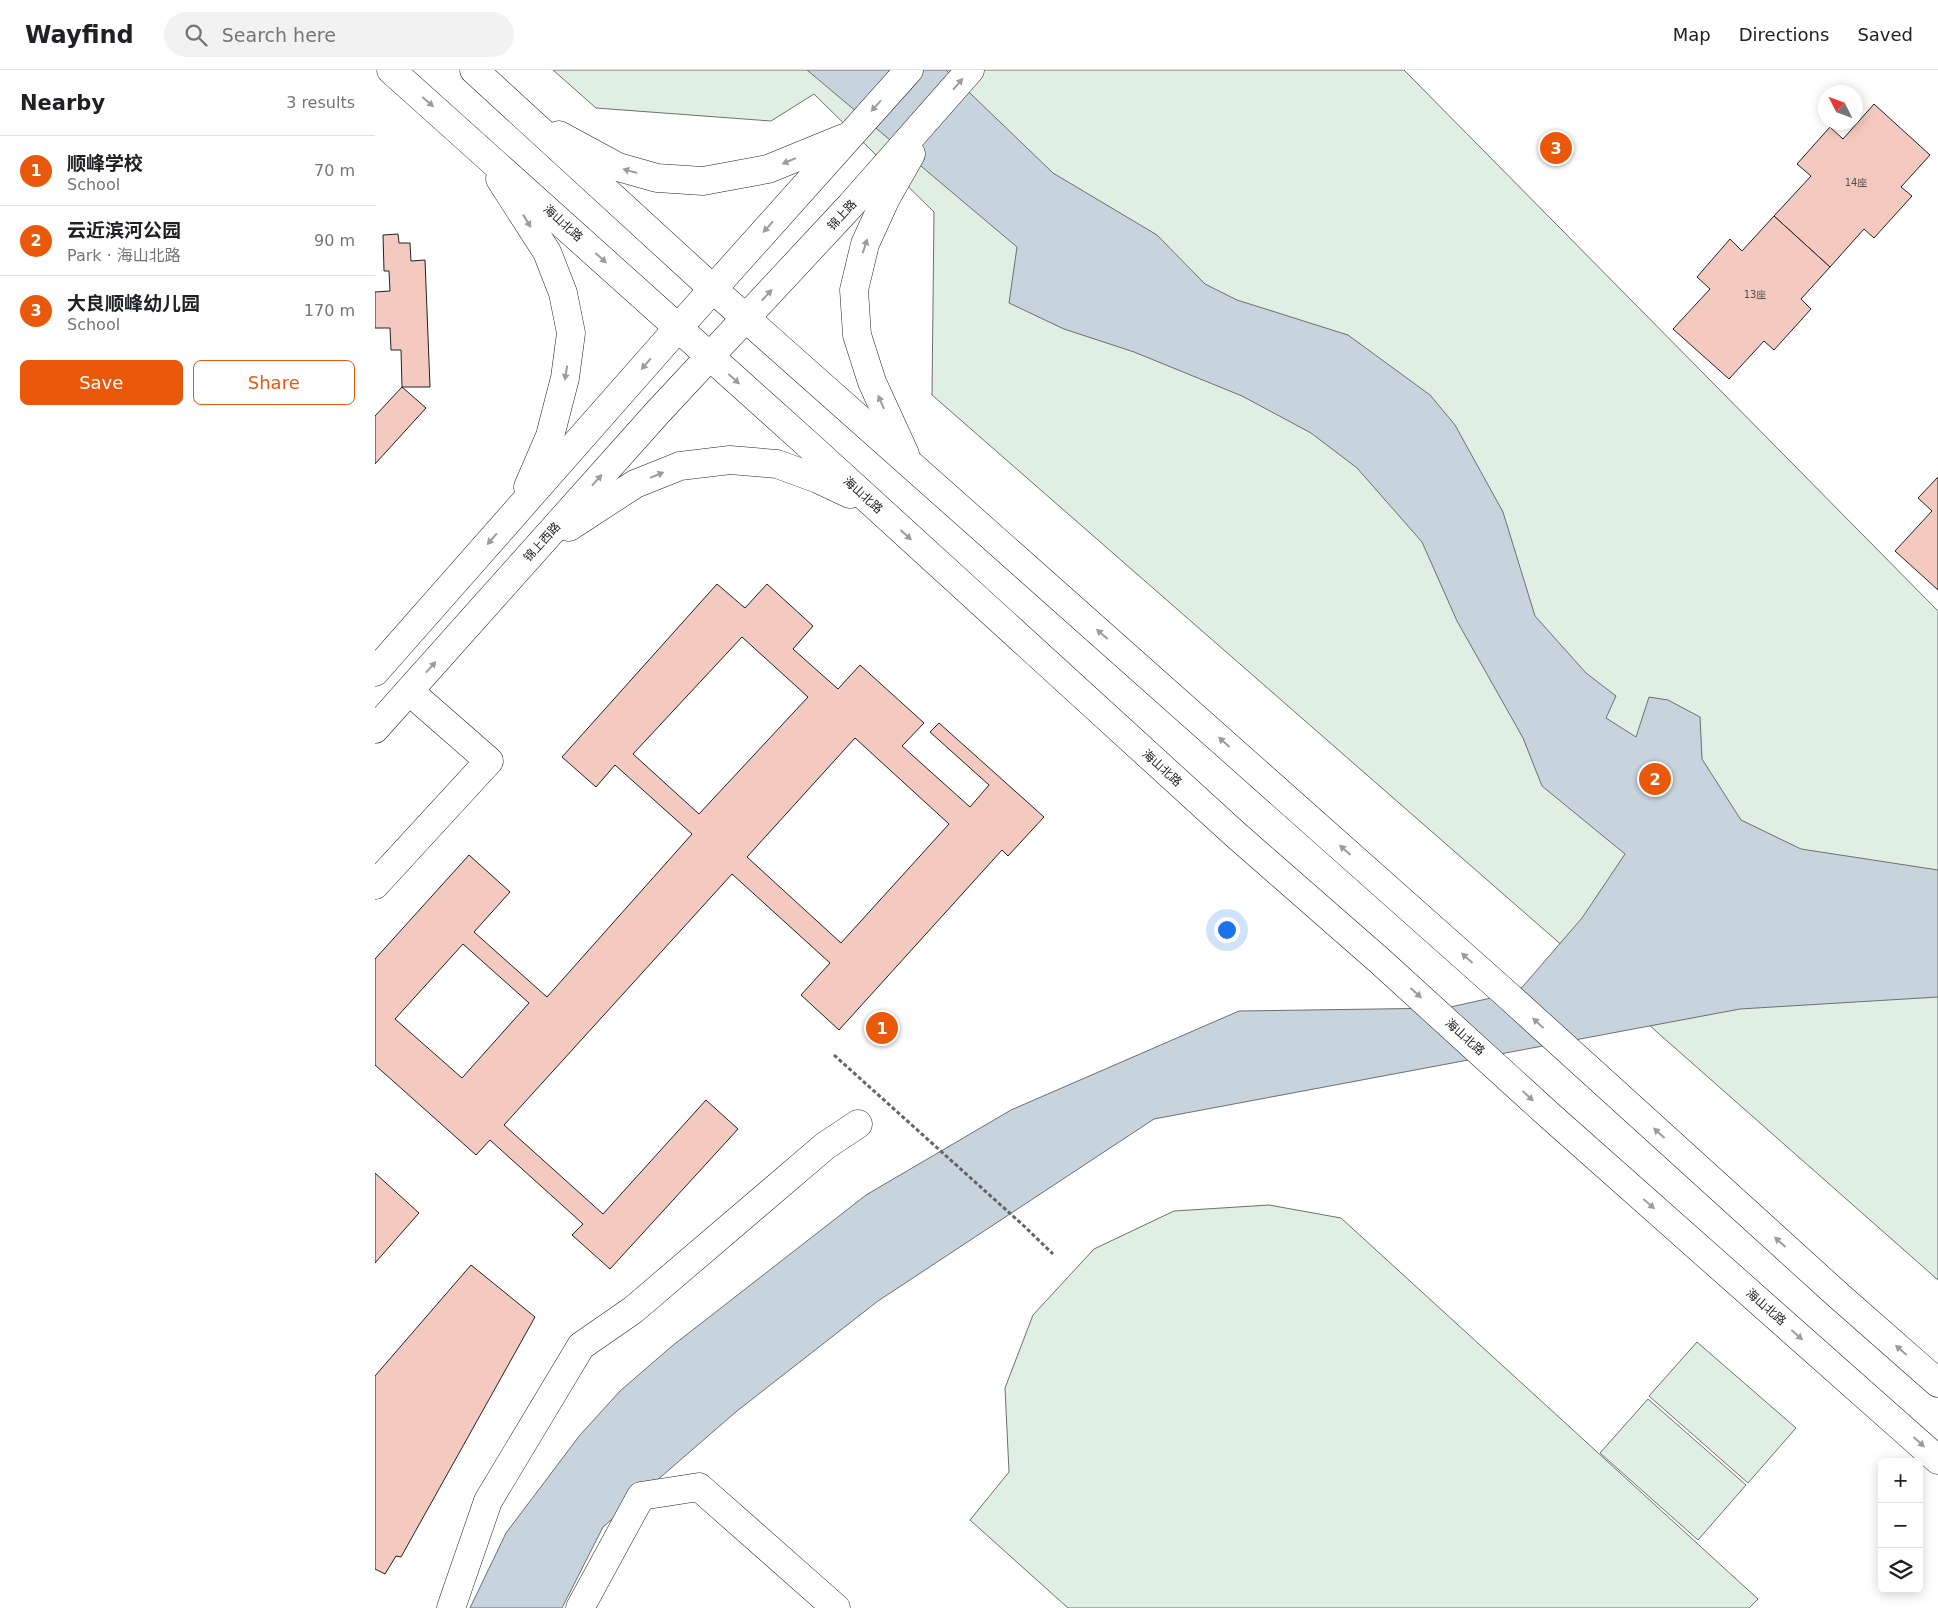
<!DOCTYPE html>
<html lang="en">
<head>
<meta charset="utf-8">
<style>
	:root { --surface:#fff; --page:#f2f2f2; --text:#202124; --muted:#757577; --line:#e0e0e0; --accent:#ea580c }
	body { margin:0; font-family:"DejaVu Sans","Noto Sans SC",sans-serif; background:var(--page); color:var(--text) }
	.controls { position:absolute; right:15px; bottom:15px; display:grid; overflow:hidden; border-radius:8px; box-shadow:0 2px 12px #0003 }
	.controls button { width:45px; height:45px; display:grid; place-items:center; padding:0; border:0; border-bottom:1px solid var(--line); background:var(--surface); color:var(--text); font:25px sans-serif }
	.compass { position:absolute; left:1443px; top:15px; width:45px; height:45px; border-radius:50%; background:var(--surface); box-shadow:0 2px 12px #0003; rotate:312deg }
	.you { position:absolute; left:851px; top:859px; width:18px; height:18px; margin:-12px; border:4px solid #fff; border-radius:50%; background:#1a73e8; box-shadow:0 0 0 8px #1a73e833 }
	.badge { display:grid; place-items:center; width:32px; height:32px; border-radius:50%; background:var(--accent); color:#fff; font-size:16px; font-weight:700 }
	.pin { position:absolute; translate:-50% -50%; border:2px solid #fff; box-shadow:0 1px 5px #0006 }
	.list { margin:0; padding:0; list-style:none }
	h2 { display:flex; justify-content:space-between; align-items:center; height:65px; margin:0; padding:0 20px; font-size:21px }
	h2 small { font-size:16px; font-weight:400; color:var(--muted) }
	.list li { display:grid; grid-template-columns:32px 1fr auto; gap:15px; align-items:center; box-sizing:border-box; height:70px; padding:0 20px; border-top:1px solid var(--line) }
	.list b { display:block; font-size:19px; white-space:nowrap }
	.list p { margin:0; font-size:16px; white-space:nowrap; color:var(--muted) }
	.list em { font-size:16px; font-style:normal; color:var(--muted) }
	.actions { display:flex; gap:10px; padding:15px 20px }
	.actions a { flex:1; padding:11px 0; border:1px solid var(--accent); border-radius:8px; text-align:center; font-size:18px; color:var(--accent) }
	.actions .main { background:var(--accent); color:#fff }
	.icon { flex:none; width:28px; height:28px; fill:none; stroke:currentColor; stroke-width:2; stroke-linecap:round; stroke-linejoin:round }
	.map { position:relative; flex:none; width:1563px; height:1538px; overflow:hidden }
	header { display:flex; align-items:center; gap:30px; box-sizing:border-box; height:70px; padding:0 25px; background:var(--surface); border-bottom:1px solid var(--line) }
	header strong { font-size:24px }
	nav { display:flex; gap:28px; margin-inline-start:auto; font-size:18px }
	.search { width:350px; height:45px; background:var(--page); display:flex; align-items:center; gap:12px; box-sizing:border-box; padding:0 18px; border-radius:28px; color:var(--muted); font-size:19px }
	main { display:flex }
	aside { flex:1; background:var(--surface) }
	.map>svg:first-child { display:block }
</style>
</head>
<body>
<header>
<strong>Wayfind</strong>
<div class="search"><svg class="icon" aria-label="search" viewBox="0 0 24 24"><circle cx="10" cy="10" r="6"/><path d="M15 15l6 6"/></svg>Search here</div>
<nav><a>Map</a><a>Directions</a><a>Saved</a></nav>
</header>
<main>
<aside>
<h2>Nearby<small>3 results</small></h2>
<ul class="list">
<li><span class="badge">1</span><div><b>顺峰学校</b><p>School</p></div><em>70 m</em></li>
<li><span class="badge">2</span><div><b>云近滨河公园</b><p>Park · 海山北路</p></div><em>90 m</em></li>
<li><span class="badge">3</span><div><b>大良顺峰幼儿园</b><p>School</p></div><em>170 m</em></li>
</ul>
<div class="actions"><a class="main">Save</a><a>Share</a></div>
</aside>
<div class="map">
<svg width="1563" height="1538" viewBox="0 0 1563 1538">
	<rect width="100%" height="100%" fill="#fff"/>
	<g fill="#e0efe3" stroke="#6f6f6f">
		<path d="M178,0H1029L1563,541V1210L1283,963L1190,878L557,325L559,142L439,24L396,51L221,38Z"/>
		<path d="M894,1135L966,1148L1383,1529L1374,1538H693L595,1450L634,1402L630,1318L658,1245L719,1179L799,1141Z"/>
		<path d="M1322,1272L1421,1358L1373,1413L1274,1326Z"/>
		<path d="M1273,1329L1371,1415L1323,1470L1225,1383Z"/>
	</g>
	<path fill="#c7d3dd" stroke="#6f6f6f" d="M432,0H571L678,103L782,165L830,214L862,230L973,265L1055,325L1080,355L1128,442L1160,546L1211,603L1241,626L1231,648L1261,667L1274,627L1293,630L1325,647L1327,689L1366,750L1426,779L1563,800V927L1365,939L779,1049L503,1231L362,1341L228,1457L187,1538H95L131,1463L205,1365L245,1321L297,1276L491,1125L636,1040L864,941L1071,938L1143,922L1207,848L1250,784L1167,716L1148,668L1082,551L1047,472L982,398L936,363L867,326L759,282L689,259L634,233L642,177Z"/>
	<g fill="#f3c9c0" stroke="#222" fill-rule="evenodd">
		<path d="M1499,34L1555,85L1526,117L1537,126L1499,168L1489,159L1455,197L1399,146L1436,106L1422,94L1455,57L1468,69Z"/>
		<path d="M1399,146L1455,197L1426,229L1436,239L1399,280L1389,271L1354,309L1298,259L1335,219L1322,207L1355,169L1367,181Z"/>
		<path d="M23,164L24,173H35L36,191L50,190L55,317H27L26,280H16L15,258H0V222L15,221L14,201H9L8,165Z"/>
		<path d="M27,317L51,338L0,394V346Z"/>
		<path d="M1563,407V520L1520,481L1557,441L1543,428Z"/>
		<path d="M342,514L370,538L392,514L438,556L418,579L463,619L485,595L549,653L527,676L595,737L614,715L555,662L564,653L669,747L633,786L627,780L464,960L426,925L455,893L357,804L129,1055L228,1144L331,1030L363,1059L235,1199L197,1165L208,1154L115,1070L101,1085L0,995V889L94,785L135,822L99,862L172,927L317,764L240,695L221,717L187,687ZM367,567L433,627L324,744L258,684ZM480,668L574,754L466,873L372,787ZM88,874L154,933L87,1008L20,949Z"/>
		<path d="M0,1103L44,1143L0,1193Z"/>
		<path d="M96,1195L160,1247L26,1487L21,1486L10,1504L0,1499V1306Z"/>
	</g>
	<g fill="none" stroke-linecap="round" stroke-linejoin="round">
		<g stroke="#222" stroke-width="29">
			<g id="minor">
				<path d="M16,0L438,379L861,765L1005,891L1174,1045L1563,1390"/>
				<path d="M99,0L338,219L1128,921L1464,1226L1563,1313"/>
				<path d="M184,65L243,97L282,108L328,111L393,99L469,68"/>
				<path d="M125,109L172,182L188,223L196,263L190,308L175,366L153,417"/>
				<path d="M530,384L497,312L482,265L479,220L490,174L511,128L536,84"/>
				<path d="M194,457L260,414L305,396L355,390L402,394L443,409L475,424"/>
				<path d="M0,602L303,258L534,0"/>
				<path d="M0,659L283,342L475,136L595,0"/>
				<path d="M0,815L114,691L34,621"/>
				<path d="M76,1538L113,1431L206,1276L258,1240L450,1076L483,1054"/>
				<path d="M205,1538L266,1426L324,1417L461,1538"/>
			</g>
		</g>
		<path stroke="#646464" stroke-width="3" stroke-dasharray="4 2.5" stroke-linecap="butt" d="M459,985L649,1156L678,1184"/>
		<use href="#minor" stroke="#fff" stroke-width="28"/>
	</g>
	<defs><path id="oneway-solid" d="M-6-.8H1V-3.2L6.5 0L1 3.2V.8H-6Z" transform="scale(1.25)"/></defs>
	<g fill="#9c9c9c">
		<use href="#oneway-solid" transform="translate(583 14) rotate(-49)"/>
		<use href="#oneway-solid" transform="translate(53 32) rotate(41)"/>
		<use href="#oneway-solid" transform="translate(501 36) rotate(132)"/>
		<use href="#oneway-solid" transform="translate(414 91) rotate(157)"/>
		<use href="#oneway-solid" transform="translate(255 101) rotate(-164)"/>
		<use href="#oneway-solid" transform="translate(152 151) rotate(58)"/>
		<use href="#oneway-solid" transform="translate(393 157) rotate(132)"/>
		<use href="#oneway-solid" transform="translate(490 176) rotate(-72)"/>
		<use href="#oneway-solid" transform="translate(226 188) rotate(42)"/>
		<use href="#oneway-solid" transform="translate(392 225) rotate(-47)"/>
		<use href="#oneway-solid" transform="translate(271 294) rotate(131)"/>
		<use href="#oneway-solid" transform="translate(191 303) rotate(99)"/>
		<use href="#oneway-solid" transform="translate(359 309) rotate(42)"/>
		<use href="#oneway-solid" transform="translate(506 332) rotate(-114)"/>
		<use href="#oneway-solid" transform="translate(282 405) rotate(-22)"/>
		<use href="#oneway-solid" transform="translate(222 410) rotate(-48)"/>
		<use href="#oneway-solid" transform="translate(531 465) rotate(42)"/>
		<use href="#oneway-solid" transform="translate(117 469) rotate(131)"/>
		<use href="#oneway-solid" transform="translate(727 564) rotate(-139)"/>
		<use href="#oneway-solid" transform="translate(56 597) rotate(-48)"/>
		<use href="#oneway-solid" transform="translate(849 672) rotate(-138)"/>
		<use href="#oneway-solid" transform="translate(970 780) rotate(-138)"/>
		<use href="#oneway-solid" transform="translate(1092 888) rotate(-138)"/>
		<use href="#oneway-solid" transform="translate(1041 923) rotate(42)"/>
		<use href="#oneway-solid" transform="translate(1163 953) rotate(-137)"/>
		<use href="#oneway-solid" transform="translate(1153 1026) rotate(43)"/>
		<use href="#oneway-solid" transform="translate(1284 1063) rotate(-138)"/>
		<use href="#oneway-solid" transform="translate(1274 1134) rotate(41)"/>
		<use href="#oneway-solid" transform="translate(1405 1172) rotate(-138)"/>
		<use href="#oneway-solid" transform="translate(1422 1265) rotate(41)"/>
		<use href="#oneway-solid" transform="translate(1526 1280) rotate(-139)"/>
		<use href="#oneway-solid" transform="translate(1544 1372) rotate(42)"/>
	</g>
	<g text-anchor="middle" stroke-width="4" stroke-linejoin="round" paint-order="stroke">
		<g font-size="10" fill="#564c4a">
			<text x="1481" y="116">14座</text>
			<text x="1380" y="228">13座</text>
		</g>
		<g font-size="12" fill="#222" stroke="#fff">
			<text transform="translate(467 145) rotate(-47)" y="4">锦上路</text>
			<text transform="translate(188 153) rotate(42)" y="4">海山北路</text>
			<text transform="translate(488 425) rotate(42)" y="4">海山北路</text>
			<text transform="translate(167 472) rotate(-48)" y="4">锦上西路</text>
			<text transform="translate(787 698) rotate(42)" y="4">海山北路</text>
			<text transform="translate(1090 967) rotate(42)" y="4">海山北路</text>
			<text transform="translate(1391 1237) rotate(41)" y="4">海山北路</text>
		</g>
	</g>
</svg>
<div class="controls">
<button>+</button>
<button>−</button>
<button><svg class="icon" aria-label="layers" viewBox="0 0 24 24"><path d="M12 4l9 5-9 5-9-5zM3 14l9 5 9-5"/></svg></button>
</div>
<svg class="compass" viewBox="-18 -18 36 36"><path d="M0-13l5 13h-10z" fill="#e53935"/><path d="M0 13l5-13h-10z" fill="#757577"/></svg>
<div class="you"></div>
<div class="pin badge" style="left:507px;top:958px">1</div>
<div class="pin badge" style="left:1280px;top:709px">2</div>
<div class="pin badge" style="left:1181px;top:78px">3</div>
</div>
</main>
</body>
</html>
